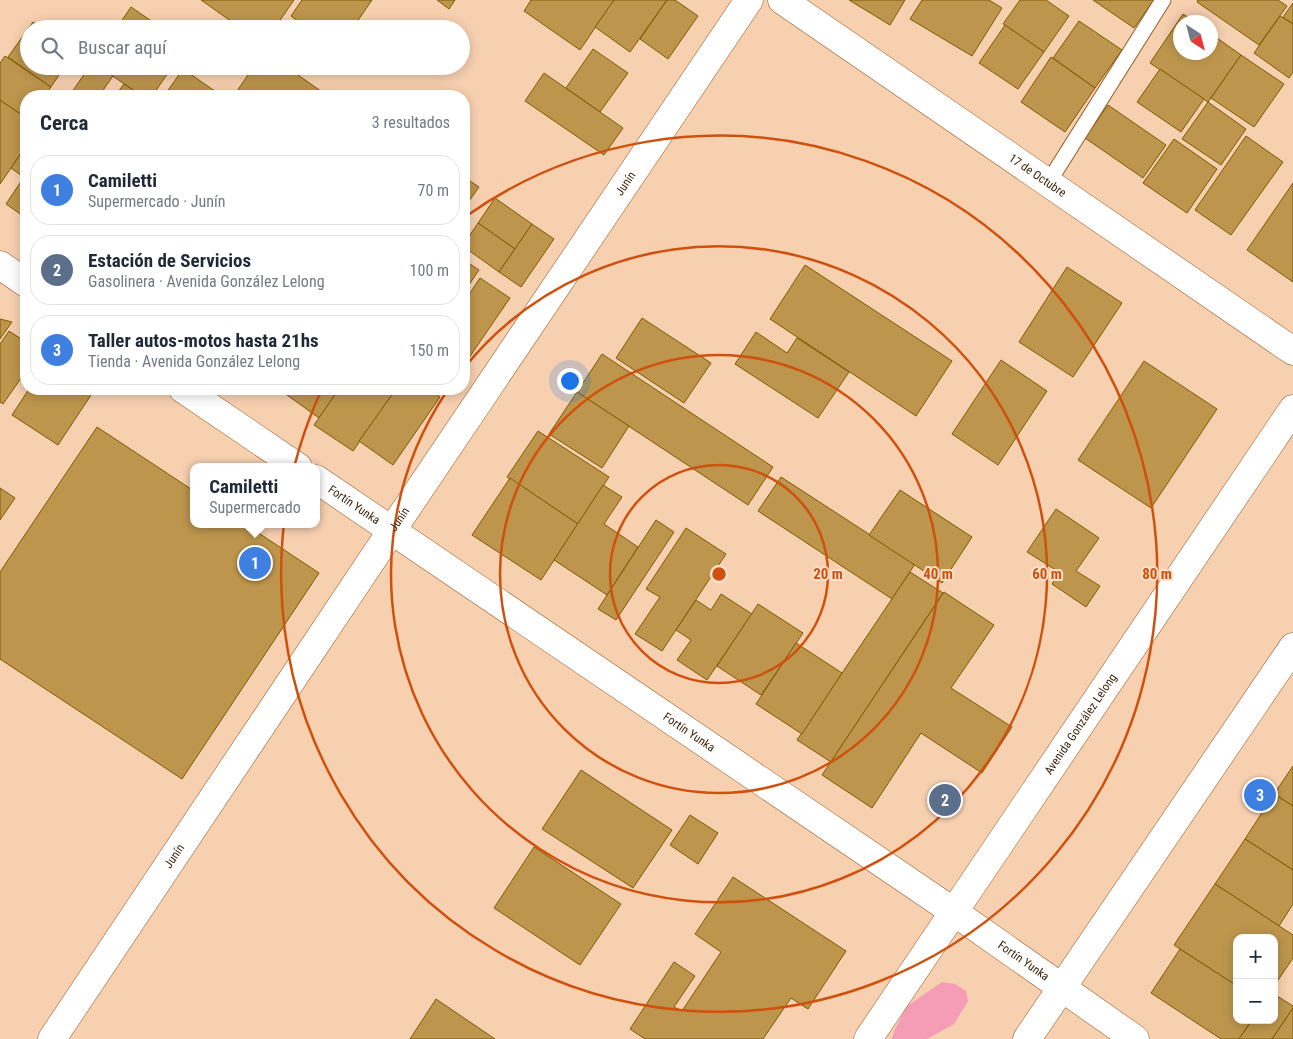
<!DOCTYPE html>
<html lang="es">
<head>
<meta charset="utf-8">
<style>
	:root { --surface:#fff; --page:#f6f6f7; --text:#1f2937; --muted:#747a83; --line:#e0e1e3; --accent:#2a79ab }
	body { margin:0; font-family:"Roboto Condensed",sans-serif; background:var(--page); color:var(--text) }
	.controls { position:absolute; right:15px; bottom:15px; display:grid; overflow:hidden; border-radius:10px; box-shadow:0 2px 12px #0003 }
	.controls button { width:45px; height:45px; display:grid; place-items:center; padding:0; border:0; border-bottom:1px solid var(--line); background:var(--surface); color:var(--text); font:25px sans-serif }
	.compass { position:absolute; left:1173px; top:15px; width:45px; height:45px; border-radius:50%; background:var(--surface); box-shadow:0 2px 12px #0003; rotate:144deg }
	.you { position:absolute; left:569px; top:380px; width:18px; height:18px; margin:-12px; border:4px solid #fff; border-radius:50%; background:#1a73e8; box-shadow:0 0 0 8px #1a73e833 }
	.badge { display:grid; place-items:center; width:32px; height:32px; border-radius:50%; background:var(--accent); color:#fff; font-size:16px; font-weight:700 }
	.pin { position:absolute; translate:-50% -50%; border:2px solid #fff; box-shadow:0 1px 5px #0006 }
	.popup { position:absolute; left:190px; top:463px; width:130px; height:65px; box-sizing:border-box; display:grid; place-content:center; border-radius:10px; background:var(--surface); filter:drop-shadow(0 1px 4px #0005); font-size:16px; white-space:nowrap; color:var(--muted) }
	.popup b { font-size:19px; color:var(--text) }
	.popup::after { content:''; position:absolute; left:50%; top:100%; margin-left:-10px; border:10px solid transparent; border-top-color:var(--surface) }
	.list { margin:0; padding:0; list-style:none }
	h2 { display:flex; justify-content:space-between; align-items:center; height:65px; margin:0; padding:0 20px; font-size:21px }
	h2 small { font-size:16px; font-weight:400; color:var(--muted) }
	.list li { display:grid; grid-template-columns:32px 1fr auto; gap:15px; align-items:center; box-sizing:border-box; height:70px; margin:0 10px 10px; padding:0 10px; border:1px solid var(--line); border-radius:20px }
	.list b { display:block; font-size:19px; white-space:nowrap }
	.list p { margin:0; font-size:16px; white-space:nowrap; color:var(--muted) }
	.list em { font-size:16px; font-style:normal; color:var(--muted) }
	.icon { flex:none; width:28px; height:28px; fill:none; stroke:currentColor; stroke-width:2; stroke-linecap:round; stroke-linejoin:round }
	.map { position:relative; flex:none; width:1293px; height:1039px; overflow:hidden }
	.search { position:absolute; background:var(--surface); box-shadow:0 2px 12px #0003; left:20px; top:20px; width:450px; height:55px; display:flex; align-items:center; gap:12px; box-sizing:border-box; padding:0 18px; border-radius:28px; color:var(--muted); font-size:19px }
	.panel { position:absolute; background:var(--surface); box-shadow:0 2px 12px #0003; left:20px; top:90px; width:450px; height:305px; border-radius:20px }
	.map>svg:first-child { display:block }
</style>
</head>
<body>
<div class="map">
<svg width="1293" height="1039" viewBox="0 0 1293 1039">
	<rect width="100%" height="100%" fill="#f7d0b0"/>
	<path fill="#f59cb7" d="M942,982L955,984L966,991L968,1001L954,1024L927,1039H892L894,1031L907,1006Z"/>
	<g fill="#bd954d" stroke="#7f5a01">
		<path d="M201,0H294L274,29H242Z"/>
		<path d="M302,0H372L352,29H309L291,16Z"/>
		<path d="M437,0H455L449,9Z"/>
		<path d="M531,0H614L580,50L524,11Z"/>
		<path d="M614,0H667L630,52L595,27Z"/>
		<path d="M667,0H675L698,16L668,59L640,39Z"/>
		<path d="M849,0H905L890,25Z"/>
		<path d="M922,0H989L1002,8L972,56L910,19Z"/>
		<path d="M1020,0H1046L1069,16L1044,52L1003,24Z"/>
		<path d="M1093,0H1154L1134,28Z"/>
		<path d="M1198,0H1278L1287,6L1259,45L1197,2Z"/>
		<path d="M1293,3V24L1283,17Z"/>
		<path d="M131,7L163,29H116Z"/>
		<path d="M1183,14L1195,22H1180V52H1210V33L1241,55L1208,102L1150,63Z"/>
		<path d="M1280,16L1293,24V72L1289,78L1254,53Z"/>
		<path d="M280,20L293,29H274Z"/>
		<path d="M1079,21L1122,50L1095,88L1053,58Z"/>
		<path d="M33,22L43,29H29V66H65L51,87L8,57Z"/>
		<path d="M1005,25L1044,52L1018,89L979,63Z"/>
		<path d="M593,49L628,73L600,112L566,88Z"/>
		<path d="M1241,55L1284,84L1254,127L1211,98Z"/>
		<path d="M5,56L51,87L44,96H26V118L0,100V63Z"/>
		<path d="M1051,57L1095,88L1065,132L1021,102Z"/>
		<path d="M90,66H98L113,76L99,96H69Z"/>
		<path d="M98,66H173L152,96H142Z"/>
		<path d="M254,66H285L328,96H244L237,91Z"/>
		<path d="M183,69L222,96H164Z"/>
		<path d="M1160,69L1204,99L1181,132L1137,102Z"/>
		<path d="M544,73L623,128L604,155L525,101Z"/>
		<path d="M124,84L142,96H115Z"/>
		<path d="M0,100L26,118V146L0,184Z"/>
		<path d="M1208,102L1246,129L1221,165L1182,139Z"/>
		<path d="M1108,105L1166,145L1143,178L1085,138Z"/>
		<path d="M1246,136L1283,162L1231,235L1195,210Z"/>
		<path d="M1174,139L1217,169L1187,213L1143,183Z"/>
		<path d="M26,146V179L11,168Z"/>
		<path d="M24,177L26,179V218L6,204Z"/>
		<path d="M464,177L479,187L464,208Z"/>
		<path d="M1293,183V282L1247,250Z"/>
		<path d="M495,198L532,224L515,249L478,223Z"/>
		<path d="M478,223L515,249L499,272L464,247V244Z"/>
		<path d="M532,224L554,239L521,287L499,272Z"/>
		<path d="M464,260L479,270L464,292Z"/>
		<path d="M805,265L952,361L916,416L770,319Z"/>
		<path d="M1067,267L1122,303L1073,377L1019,342Z"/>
		<path d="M480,278L510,298L464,365V302Z"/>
		<path d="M642,318L711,363L684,403L616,358Z"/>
		<path d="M0,319L12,322L0,339Z"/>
		<path d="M9,331L26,342V371L3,404L0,402V344Z"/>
		<path d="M756,332L787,353L797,338L849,372L818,418L735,364Z"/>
		<path d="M602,354L773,467L748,505L577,392Z"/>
		<path d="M1001,360L1047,391L998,465L952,434Z"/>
		<path d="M1144,361L1217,409L1151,508L1078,460Z"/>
		<path d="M29,389H95L58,445L12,415Z"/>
		<path d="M273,389H286L282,394Z"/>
		<path d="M291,389H339L319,418L287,395Z"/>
		<path d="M339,389H396L353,451L314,425Z"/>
		<path d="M396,389H429L440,397L393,465L359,441Z"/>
		<path d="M577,392L629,426L602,468L549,434Z"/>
		<path d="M97,427L194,491V524H245L319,573L182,779L0,659V572Z"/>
		<path d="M538,431L609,477L578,524L507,477Z"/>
		<path d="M781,477L915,564L892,599L758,511Z"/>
		<path d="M510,478L578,524L541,580L472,535Z"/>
		<path d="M603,485L622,497L604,524L638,547L607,595L554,560Z"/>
		<path d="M0,488L15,498L0,520Z"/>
		<path d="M900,490L972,537L942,583L869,535Z"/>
		<path d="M1056,509L1099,538L1076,571L1100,586L1086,607L1052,584L1059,572L1027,552Z"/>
		<path d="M656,520L674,532L616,620L598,609Z"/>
		<path d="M686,528L726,554L662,651L635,634L660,597L646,589Z"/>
		<path d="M910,572L943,593L831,762L797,740Z"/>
		<path d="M944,592L994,625L951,688L1012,727L982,773L921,733L872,808L822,775Z"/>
		<path d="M721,594L752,614L707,680L677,660L691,640L676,630L696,600L711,610Z"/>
		<path d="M758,604L803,633L761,695L717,666Z"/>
		<path d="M796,643L842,673L802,734L756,704Z"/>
		<path d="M1293,766V806L1274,794Z"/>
		<path d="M581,770L672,830L633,888L542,829Z"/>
		<path d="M1274,794L1293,806V870L1245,839Z"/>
		<path d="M690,815L718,833L698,864L670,845Z"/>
		<path d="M1245,839L1293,870V904L1279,926L1215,884Z"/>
		<path d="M534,847L621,904L580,965L494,908Z"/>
		<path d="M733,877L846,951L808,1009L791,998L763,1039H645L630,1029L674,962L695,976L674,1007L682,1011L721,952L695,934Z"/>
		<path d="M1215,884L1293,935V958L1274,986V938H1237V986L1174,945Z"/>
		<path d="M1180,949L1237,986V1020H1252L1239,1039H1221L1151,993Z"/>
		<path d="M1274,994L1293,1006V1008L1272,1039H1239L1252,1020H1274Z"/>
		<path d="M436,999L495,1039H410Z"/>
		<path d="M1293,1008V1039H1272Z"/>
	</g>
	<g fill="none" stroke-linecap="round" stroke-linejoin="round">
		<g stroke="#955b25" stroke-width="17">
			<path id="lane" d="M1048,183L1163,0"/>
		</g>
		<g stroke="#955b25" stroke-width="29">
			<g id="street">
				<path id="s1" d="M782,0L1293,351"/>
				<path d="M0,265L26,283"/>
				<path d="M183,389L298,467"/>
				<path id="s2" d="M316,479L954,912L1135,1039"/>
				<path id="s3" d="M52,1039L392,530L749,0"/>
			</g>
		</g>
		<g stroke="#955b25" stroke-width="29">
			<g id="secondary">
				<path id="s4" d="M868,1039L1293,409"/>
				<path d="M1027,1039L1293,647"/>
			</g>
		</g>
		<use href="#lane" stroke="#fff" stroke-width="15"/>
		<use href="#street" stroke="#fff" stroke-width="28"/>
		<use href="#secondary" stroke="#fff" stroke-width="28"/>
	</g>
	<g fill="none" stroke="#cf510d" stroke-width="2.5">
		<circle cx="719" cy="574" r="109"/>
		<circle cx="719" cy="574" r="219"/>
		<path d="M464 368A328 328 0 1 1 447 391"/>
		<path d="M465 217A438 438 0 1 1 322 389"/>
	</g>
	<g text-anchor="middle" stroke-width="4" stroke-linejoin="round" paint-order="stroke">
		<g font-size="12" fill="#3f2610" stroke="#fbe0cb">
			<text dy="4" stroke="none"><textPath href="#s1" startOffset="310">17 de Octubre</textPath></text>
			<text dy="4" stroke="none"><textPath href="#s3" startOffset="1030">Junín</textPath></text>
			<text dy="4" stroke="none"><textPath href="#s2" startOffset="46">Fortín Yunka</textPath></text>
			<text dy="4" stroke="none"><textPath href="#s3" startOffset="625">Junín</textPath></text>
			<text dy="4" stroke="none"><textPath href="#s4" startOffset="380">Avenida González Lelong</textPath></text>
			<text dy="4" stroke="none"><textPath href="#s2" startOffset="451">Fortín Yunka</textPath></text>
			<text dy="4" stroke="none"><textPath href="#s3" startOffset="220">Junín</textPath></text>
			<text dy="4" stroke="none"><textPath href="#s2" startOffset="856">Fortín Yunka</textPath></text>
		</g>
	</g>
	<circle cx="719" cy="574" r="8" fill="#cf510d" stroke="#fbe0cb" stroke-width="2.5"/>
	<g font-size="15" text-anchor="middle" font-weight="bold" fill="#cf510d" stroke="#fbe0cb" stroke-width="4" stroke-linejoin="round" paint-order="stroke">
		<text x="828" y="579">20 m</text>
		<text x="938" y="579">40 m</text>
		<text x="1047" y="579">60 m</text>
		<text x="1157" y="579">80 m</text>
	</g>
</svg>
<div class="controls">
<button>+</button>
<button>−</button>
</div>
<svg class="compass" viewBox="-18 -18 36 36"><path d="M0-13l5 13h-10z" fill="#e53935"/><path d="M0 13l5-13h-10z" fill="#747a83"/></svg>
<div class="you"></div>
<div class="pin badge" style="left:255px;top:563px;background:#3f7fe0">1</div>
<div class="popup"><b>Camiletti</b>Supermercado</div>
<div class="pin badge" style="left:945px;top:800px;background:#5c6f8a">2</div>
<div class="pin badge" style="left:1260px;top:795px;background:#3f7fe0">3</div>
<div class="search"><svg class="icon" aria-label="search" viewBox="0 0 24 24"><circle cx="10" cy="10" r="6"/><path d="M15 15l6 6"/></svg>Buscar aquí</div>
<section class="panel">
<h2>Cerca<small>3 resultados</small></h2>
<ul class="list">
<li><span class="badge" style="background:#3f7fe0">1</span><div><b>Camiletti</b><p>Supermercado · Junín</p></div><em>70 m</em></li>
<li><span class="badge" style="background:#5c6f8a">2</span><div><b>Estación de Servicios</b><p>Gasolinera · Avenida González Lelong</p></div><em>100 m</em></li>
<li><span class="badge" style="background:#3f7fe0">3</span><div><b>Taller autos-motos hasta 21hs</b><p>Tienda · Avenida González Lelong</p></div><em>150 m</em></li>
</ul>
</section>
</div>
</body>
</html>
